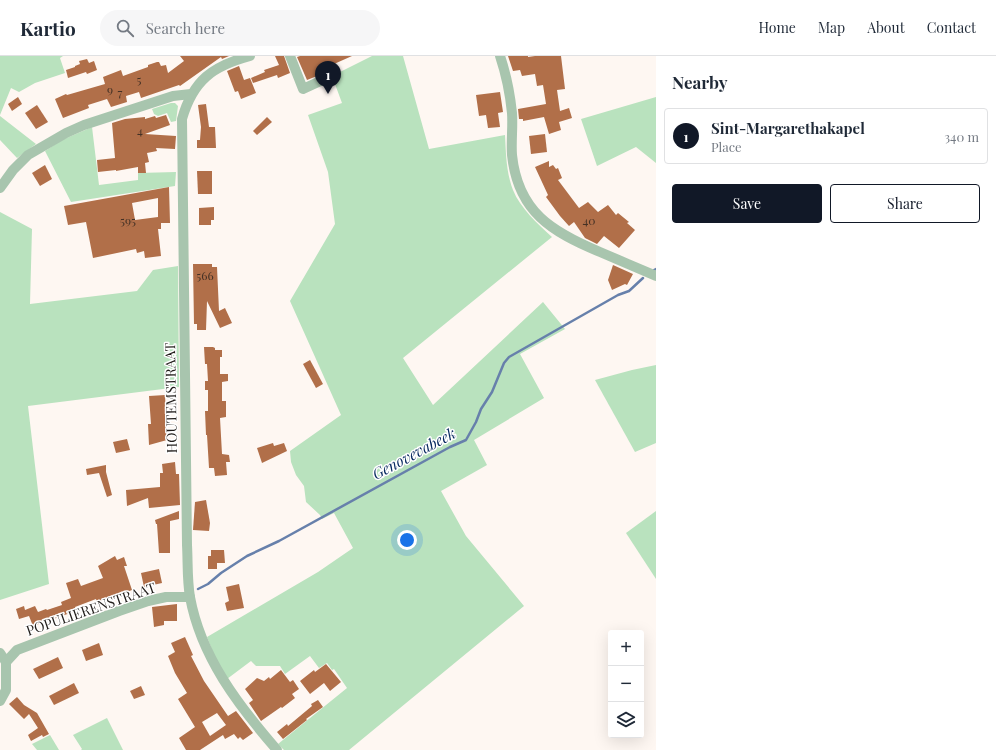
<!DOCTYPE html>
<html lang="en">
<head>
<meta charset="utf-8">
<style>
	:root { --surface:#fff; --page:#f6f6f7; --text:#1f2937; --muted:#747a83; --line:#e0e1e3; --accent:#111827 }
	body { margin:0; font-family:"Playfair Display",serif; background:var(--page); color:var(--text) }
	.controls { position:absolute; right:12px; bottom:12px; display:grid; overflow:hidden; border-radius:4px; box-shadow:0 4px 16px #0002 }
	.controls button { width:36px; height:36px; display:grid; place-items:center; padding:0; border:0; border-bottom:1px solid var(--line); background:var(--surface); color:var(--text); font:20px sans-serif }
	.you { position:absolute; left:407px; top:484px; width:14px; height:14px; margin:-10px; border:3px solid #fff; border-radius:50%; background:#1a73e8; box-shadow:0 0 0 6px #1a73e833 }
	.badge { display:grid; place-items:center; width:26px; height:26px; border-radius:50%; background:var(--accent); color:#fff; font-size:13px; font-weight:700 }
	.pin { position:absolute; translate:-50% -33px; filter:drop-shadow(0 1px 2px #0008) }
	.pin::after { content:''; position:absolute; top:21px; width:14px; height:12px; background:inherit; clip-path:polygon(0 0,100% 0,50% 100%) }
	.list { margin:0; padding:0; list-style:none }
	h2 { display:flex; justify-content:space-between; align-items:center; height:52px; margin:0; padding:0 16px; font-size:17px }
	h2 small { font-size:13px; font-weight:400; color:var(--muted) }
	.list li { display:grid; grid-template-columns:26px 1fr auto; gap:12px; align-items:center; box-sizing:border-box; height:56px; margin:0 8px 8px; padding:0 8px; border:1px solid var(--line); border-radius:4px }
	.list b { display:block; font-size:15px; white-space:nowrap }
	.list p { margin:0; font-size:13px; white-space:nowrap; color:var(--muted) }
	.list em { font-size:13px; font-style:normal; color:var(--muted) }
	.actions { display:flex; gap:8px; padding:12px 16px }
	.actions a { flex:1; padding:9px 0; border:1px solid var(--accent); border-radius:4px; text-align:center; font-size:14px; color:var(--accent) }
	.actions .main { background:var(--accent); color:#fff }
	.icon { flex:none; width:22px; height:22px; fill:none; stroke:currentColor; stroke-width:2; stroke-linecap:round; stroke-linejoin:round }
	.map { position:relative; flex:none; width:656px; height:694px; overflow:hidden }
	header { display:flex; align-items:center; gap:24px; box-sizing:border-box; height:56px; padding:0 20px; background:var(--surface); border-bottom:1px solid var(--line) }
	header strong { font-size:19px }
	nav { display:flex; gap:22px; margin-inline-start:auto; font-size:14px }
	.search { width:280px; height:36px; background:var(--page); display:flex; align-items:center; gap:10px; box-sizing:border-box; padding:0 14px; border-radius:22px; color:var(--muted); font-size:15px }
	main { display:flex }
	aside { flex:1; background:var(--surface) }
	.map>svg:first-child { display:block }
</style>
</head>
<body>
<header>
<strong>Kartio</strong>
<div class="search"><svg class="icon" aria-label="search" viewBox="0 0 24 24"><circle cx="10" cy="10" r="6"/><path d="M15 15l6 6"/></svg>Search here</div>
<nav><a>Home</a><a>Map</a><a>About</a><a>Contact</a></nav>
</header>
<main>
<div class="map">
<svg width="656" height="694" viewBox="0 0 656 694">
	<rect width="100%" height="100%" fill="#fef7f2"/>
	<g fill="#b9e2be">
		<path d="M0,0H63L60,2L65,17L35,27L19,36L11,32L0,59Z"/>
		<path d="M372,0H403L429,93L505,79C506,97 506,116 513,134C520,152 538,168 552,181L403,302L433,349L543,246L565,273L520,298L544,342L474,384L487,409L441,435L466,480L524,550L349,694H284L278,688L347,632L334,613L332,614L327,607L319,612L310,600L285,618L280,610H256L251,605L227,623L216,604L207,581L318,516L353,492L334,457L322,463L320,459L306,446L304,430L296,419L291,406L290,395L341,359L290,245L335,168L328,116L308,59L342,47L332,20Z"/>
		<path d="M656,41V107L636,91L597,110L581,63Z"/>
		<path d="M171,47H175L178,50L176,65L171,66L167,57L158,60L154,58L152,53Z"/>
		<path d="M0,60L36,88L17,102L0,84Z"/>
		<path d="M92,71L99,129L138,124V117L176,116L175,130L71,146L45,95L62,84Z"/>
		<path d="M0,156L32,173L30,248L137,235L153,214L178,210L179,331L28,350L49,528L0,544Z"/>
		<path d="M656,309V387L635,396L595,324L632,314Z"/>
		<path d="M656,455V523L626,477Z"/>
		<path d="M107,662L123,694H81L82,693L73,679Z"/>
		<path d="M50,679L59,694H37L32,688Z"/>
	</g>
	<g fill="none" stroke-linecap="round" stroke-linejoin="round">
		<g stroke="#6780ab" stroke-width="2.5">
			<path d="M654,214L656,213"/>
			<path d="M198,533L208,528L221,517L247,500L279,485L450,391L466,384L476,366L481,353L492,336L504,307L509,301L618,239L629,235L643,222"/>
		</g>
	</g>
	<g fill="#b16f49" fill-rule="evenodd">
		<path d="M180,0H229L222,3L221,1L180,30L179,29L141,42L139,36L126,40L127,46L111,51L107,43L88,49L89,52L63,62L55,43L66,38L67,39L105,28L103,21L121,14L123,20L148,11V9L157,6H159L161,10L166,9L168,17L184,5Z"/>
		<path d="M275,0H284L290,17L278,22L277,19L253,27L251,22L265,16L264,14L279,9Z"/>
		<path d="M300,0H352L316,16L317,20L307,24L297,1Z"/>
		<path d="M508,0H528V1L535,0H561L565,33L557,34L560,55L569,52L572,62L559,66L561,74L549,78L544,61L523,65V63H519L518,53L546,48L543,29L537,30L535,18L522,20L520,14L513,15Z"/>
		<path d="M87,3L89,7L94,5L97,14L87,18L86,16L68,22L66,14L75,11V10L80,8L79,5Z"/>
		<path d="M239,10L244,24L250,22L256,37L241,43L238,35L235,36L227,15Z"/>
		<path d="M500,36L503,56L498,57L500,71L488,72L486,59L479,60L476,39Z"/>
		<path d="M18,41L22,48L12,55L8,48Z"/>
		<path d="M206,48L209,71H215L216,92H197V84H200L201,71L198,49Z"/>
		<path d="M37,49L48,66L36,73L25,57Z"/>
		<path d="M166,59L170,69L145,78L176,80L175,93L156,92L157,95L147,97L149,106L145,107L146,117H138V111L116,115V114L98,116L97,104L115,102L112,67L125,63L145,61V63L155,60L156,62Z"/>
		<path d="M267,61L272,66L257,79L253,75Z"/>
		<path d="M545,78L547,96L531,98L529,80Z"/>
		<path d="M549,105V111L553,109L556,113L558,112L562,122L558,124L579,152L588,146L598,156L608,149L616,159L618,157L629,166L627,167L635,174L619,192L604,180L597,188L585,182L574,166L569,170L560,160L546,141L548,139L535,111Z"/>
		<path d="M45,109L52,123L40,130L32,117Z"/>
		<path d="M197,115H212V138H198Z"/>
		<path d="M169,131L170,167H161V173H158L161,200L145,202L144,195L137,197L136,193L93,202L86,166L68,169L64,150ZM158,142V161L135,164L132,147Z"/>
		<path d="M214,151V164H211V169H199V152Z"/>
		<path d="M193,208H212V211H217L219,255L225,252L232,267L220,272L207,245L206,274H197V268H194Z"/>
		<path d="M613,209L633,218L627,229L625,228L612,234L608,224Z"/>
		<path d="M204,291H213L215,292V294H222V301H220V318H228V325L222,326V345H226V361L220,362L222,398L229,399L230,406H226L227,419L215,420L214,412H209L207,379H206L205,355H208V334H205V325H208L207,308H205Z"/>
		<path d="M310,304L323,328L316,332L303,308Z"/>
		<path d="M165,339L167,384L149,389L148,368H151L149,340Z"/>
		<path d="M127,383L130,394L116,397L113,386Z"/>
		<path d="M273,387L274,390L284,387L287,395L262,407L257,392Z"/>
		<path d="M175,406L176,418H179L180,449L149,452L148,442L127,450L126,434L160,431V417H163L162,408Z"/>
		<path d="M106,409V416L112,439L107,441L99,417L87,419L86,413Z"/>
		<path d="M206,444L210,467L209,475L193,474L195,446Z"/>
		<path d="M179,455V463L170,465V497H159L157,468H156L155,464Z"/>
		<path d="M211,494H224L225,507H217V513H208V500H211Z"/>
		<path d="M115,500L117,504L124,501L127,510H124L132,534L97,547L96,543L75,551L76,555L33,570L29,560L19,563L16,553L24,550L25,554L35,550L38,556L46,553L47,554L62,549L61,546L71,542L66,527L78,523L81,530L103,522L98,510Z"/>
		<path d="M159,513L162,527L144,531L141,517Z"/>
		<path d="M239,528L244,552L227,555L225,547L229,545L226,531Z"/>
		<path d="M177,548V565H164V569L154,571L152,551Z"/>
		<path d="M185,581L193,599L191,600L204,625L228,660L236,655L253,677L243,684L240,681L238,683L234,678L225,683L223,679L200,694H186L179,682L195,671L178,643L187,637L175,617L168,600L175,596L171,587ZM217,657L226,669L210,680L202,666Z"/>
		<path d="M99,587L103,599L86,605L82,594Z"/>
		<path d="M58,601L63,612L39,623L33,613Z"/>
		<path d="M326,608L341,626L330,635L324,627L310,638L300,625L314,614L315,616Z"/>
		<path d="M281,614L290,626L293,624L299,633L292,638L295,642L282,652L281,651L261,665L249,647L253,644L245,633L257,622L264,625L269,621L270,623Z"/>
		<path d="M74,627L79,637L54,649L49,640Z"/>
		<path d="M141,630L145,639L134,643L130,635Z"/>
		<path d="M17,641L24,649L37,657L49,678L43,681L42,679L31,685L28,679L38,672L29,658L24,663L9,648Z"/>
		<path d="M318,644L323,651L306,663L307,664L283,683L277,676L287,668L288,670L312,650L311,648Z"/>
	</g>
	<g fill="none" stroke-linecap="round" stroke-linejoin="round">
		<g stroke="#a8c5ae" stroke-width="10">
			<path d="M250,0C213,10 193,24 182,63L187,489C188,506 187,524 190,541C201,601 238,649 277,694"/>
			<path d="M290,0L303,33L327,22"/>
			<path d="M500,0C506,18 510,37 512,57C513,71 511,85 512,99C518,156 552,176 600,196C619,204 637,212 656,220"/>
			<path d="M0,132L13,114L28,99L66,77L84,69L173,40L191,38"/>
			<path d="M0,597L6,606V634L0,645"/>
			<path d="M6,606L17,594L119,555L148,545L166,541H190"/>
		</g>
	</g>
	<g text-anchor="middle" stroke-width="3" stroke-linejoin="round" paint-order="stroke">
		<g font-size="12" fill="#443125">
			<text x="139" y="28">5</text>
			<text x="110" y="38">9</text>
			<text x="120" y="41">7</text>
			<text x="140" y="79">4</text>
			<text x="128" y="169">595</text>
			<text x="589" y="169">40</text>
			<text x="205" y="224">566</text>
		</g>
		<g font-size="14" fill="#201c19" stroke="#fff">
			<text transform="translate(171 342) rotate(-91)" y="5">HOUTEMSTRAAT</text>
			<text transform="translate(91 553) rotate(-19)" y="5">POPULIERENSTRAAT</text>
		</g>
		<g font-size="15" font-style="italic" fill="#082a60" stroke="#fff">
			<text transform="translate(414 398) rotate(-28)" y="5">Genovevabeek</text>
		</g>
	</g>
</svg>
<div class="controls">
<button>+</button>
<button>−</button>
<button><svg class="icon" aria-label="layers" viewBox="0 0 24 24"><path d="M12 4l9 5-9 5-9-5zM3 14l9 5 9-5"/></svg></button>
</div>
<div class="you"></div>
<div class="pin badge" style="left:328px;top:38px">1</div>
</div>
<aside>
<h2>Nearby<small></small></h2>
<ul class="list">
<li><span class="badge">1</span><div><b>Sint-Margarethakapel</b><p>Place</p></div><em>340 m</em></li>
</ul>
<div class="actions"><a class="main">Save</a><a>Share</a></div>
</aside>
</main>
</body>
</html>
